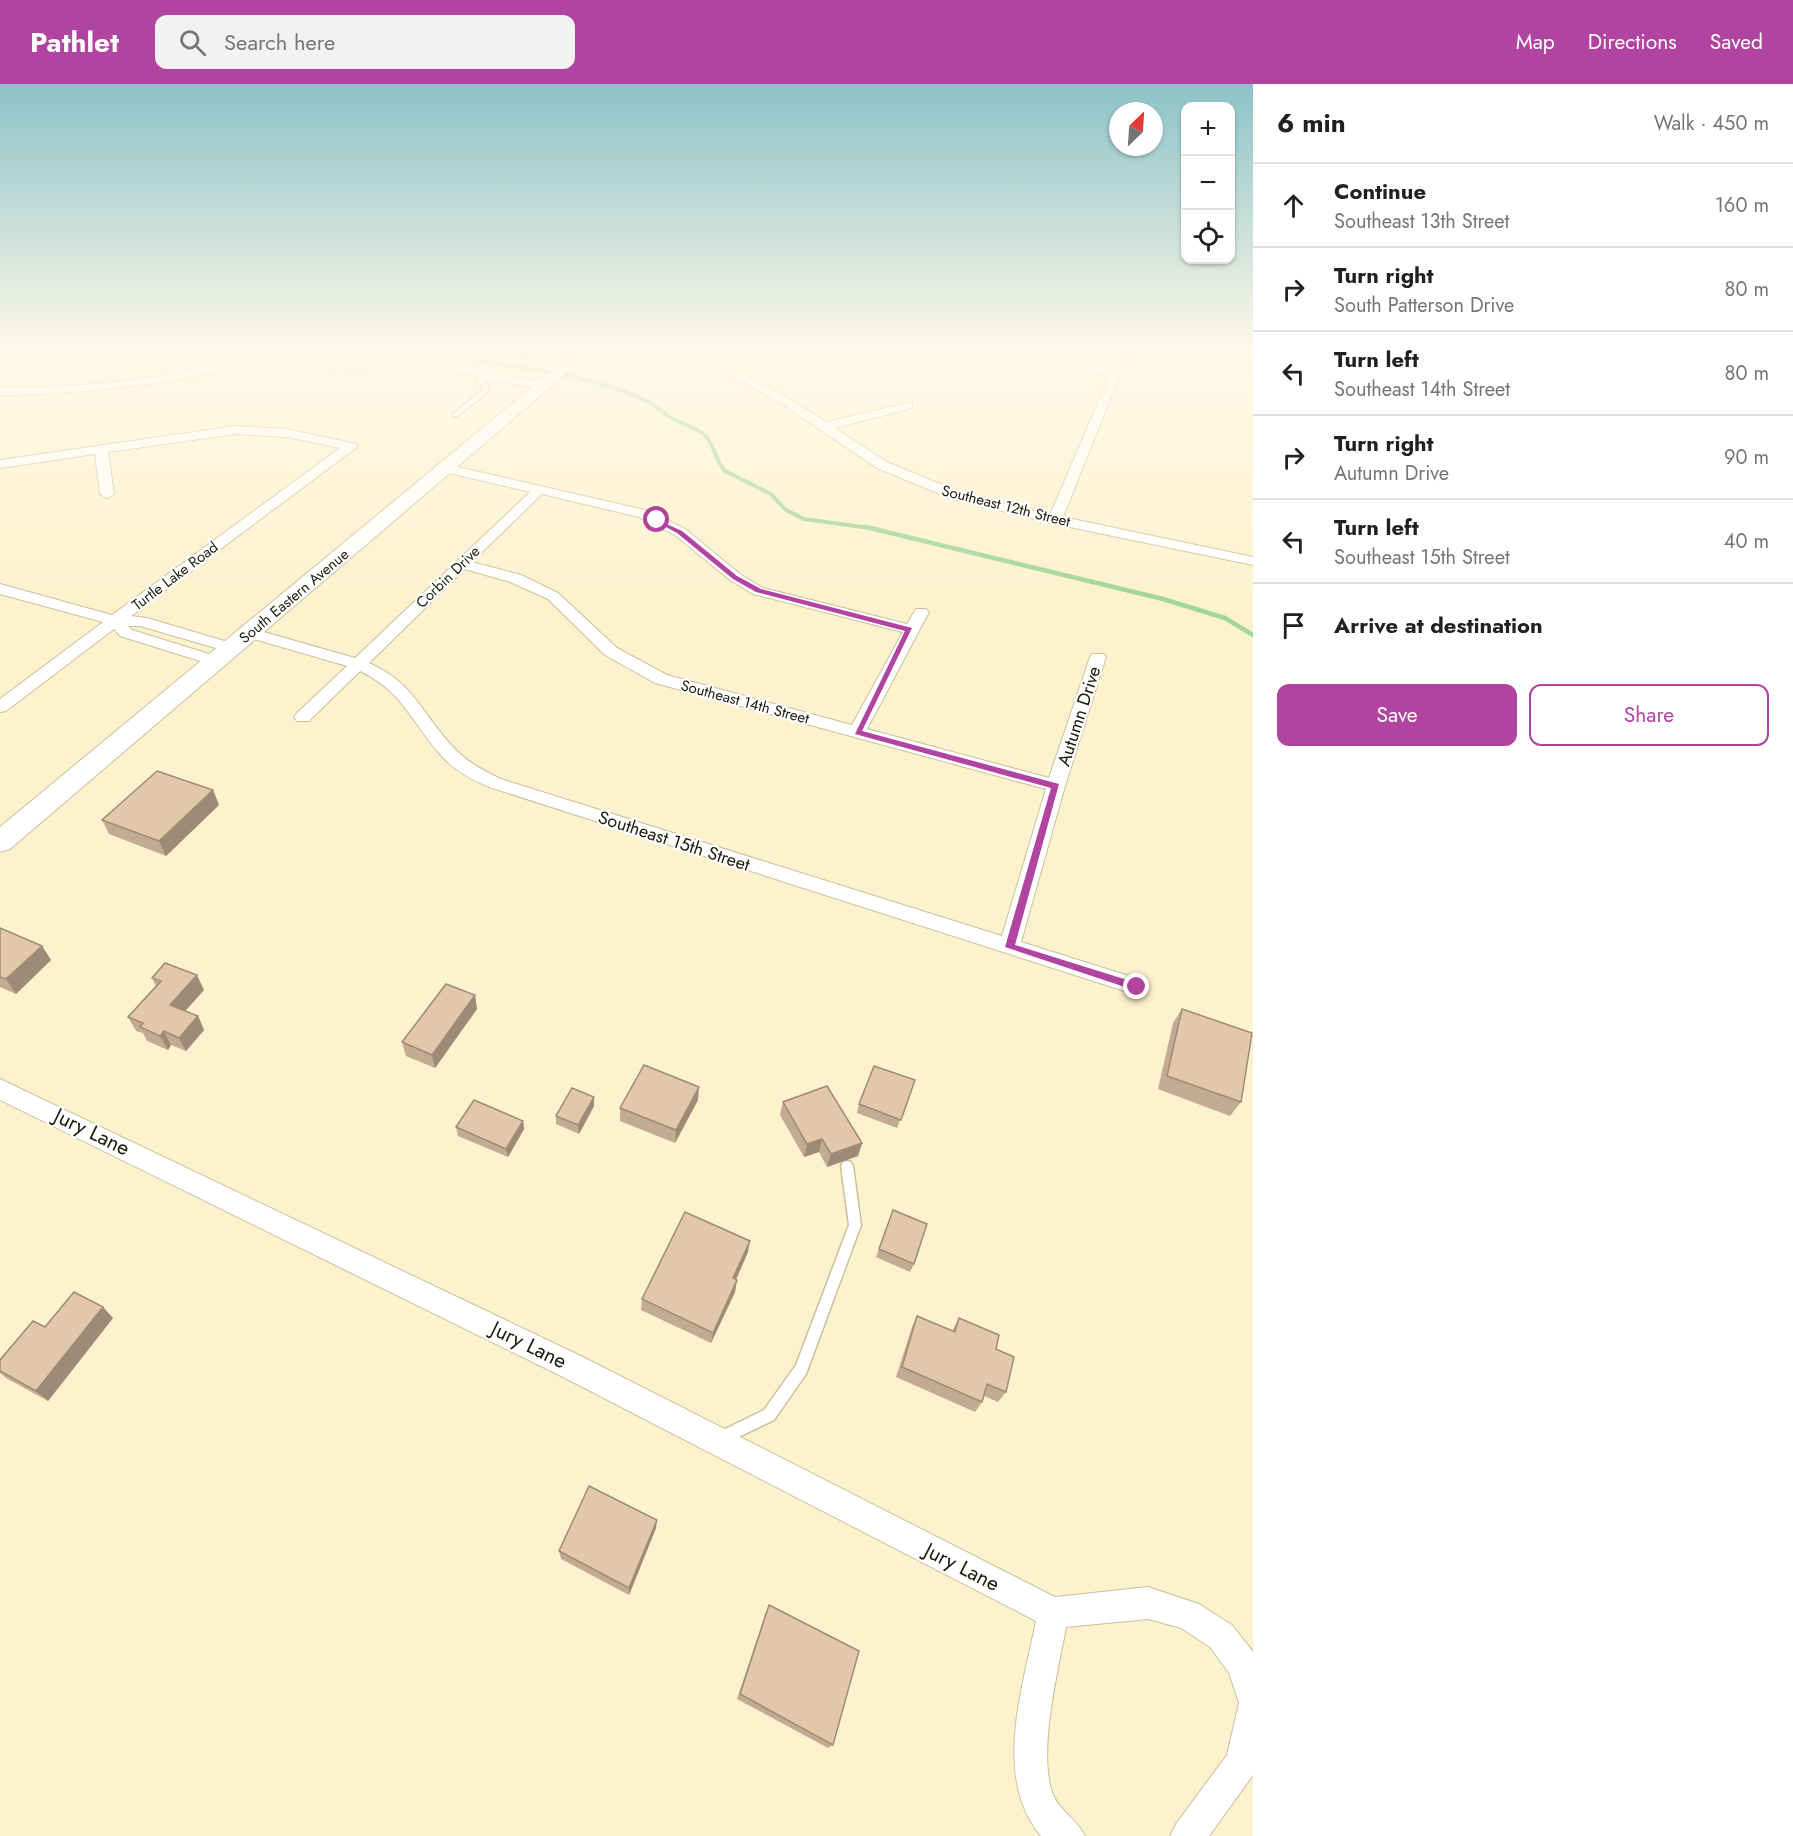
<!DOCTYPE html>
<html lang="en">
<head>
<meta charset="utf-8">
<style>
	:root { --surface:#fff; --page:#f2f2f2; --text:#202124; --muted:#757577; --line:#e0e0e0; --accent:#b143a1 }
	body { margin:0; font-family:Jost,sans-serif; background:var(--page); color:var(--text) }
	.controls { position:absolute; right:18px; top:18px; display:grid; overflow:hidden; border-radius:12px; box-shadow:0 2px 4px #0004 }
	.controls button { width:54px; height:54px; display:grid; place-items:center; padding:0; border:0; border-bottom:2px solid var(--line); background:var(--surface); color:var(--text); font:30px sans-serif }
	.compass { position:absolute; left:1109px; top:18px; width:54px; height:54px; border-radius:50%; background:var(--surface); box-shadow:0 2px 4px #0004; rotate:25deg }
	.stop { position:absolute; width:18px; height:18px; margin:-14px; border:4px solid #b143a1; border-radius:50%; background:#fff }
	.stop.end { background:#b143a1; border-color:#fff; box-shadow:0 2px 6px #0008 }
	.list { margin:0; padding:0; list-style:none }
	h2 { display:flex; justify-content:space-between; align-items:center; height:78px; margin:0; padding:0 24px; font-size:26px }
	h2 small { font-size:20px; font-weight:400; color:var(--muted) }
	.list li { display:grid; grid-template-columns:39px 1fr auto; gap:18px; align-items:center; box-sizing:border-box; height:84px; padding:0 24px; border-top:2px solid var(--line) }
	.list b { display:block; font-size:22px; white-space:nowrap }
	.list p { margin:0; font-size:20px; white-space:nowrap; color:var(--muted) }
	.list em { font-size:20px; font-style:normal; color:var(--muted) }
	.actions { display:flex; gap:12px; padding:18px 24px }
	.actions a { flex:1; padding:14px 0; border:2px solid var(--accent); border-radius:12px; text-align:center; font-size:21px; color:var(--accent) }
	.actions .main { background:var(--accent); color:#fff }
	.icon { flex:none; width:33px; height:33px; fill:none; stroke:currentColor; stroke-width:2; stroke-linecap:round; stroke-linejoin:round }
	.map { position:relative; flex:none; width:1253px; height:1752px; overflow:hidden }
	header { display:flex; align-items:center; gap:36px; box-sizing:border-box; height:84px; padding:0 30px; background:var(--accent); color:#fff }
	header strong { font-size:28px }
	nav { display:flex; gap:33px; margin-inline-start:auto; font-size:21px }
	.search { width:420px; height:54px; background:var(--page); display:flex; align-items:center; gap:15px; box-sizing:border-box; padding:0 21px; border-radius:12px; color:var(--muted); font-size:22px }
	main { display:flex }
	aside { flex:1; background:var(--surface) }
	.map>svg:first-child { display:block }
</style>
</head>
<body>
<header>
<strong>Pathlet</strong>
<div class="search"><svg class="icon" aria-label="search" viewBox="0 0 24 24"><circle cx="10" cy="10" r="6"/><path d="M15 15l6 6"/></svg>Search here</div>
<nav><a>Map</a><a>Directions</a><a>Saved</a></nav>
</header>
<main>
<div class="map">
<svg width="1253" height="1752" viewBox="0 0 1253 1752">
	<rect width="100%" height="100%" fill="#fef2ce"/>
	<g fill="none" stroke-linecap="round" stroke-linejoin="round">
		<path stroke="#a3d699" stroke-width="4" d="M415,265C492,284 574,283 647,317C656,321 664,330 673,335C683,340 694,343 702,349C716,360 714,376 725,387L771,410L786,426L804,435L877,445"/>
		<path stroke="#a3d699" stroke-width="4.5" d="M866,443L1163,515L1225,534L1253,551"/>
		<g stroke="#cabf9c" stroke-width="3">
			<g id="lane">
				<path d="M356,265H362L337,282L357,287L382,269L387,270L360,290L330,284V282Z"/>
				<path d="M461,265H470L528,276H532L547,265L582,272L579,274L550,268L536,278L528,280Z"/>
				<path d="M485,290L490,291L483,298L489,301L488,308L457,332H453V330L483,306V302L476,298Z"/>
				<path d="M847,1077L851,1078L853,1082L861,1141L806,1290L774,1336L722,1361L717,1359L715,1354L717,1349L764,1326L796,1281L849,1141L841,1082L843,1078Z"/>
			</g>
		</g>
		<g stroke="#cabf9c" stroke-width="2">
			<g id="street">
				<path d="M258,265H272C238,298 51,312 0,311V303C71,305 195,295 258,265Z"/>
				<path d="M352,265H373L542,298L548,302L542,306L358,268Z"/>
				<path d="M641,265C699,259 779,307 826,338L912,318V324L835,344L887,378L962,409L1050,431L1110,291L975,268L969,265H992L1115,285L1138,265H1149L1117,298L1063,433L1253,473V481L1055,440L952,415L877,384L782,320L743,298L688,278Z"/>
				<path d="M235,342L287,345L356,360L357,363L131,532L147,534L238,561L240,564L238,567H226L140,542H128L132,546L222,574L224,577L216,582L120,552L114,545L6,627L0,628V615L103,538L0,510V500L112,531L340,364L287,353L235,350L108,368L114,410L107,414L100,410L95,370L0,384V376Z"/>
				<path d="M445,380L649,427L685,445L740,490L763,504L907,540L916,525H926L929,528L867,645L1049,694L1090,573L1092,570H1104L1106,573L1065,702L1021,858L1145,897L1148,903L1145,909L1137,911L489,703C470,695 452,685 439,669C411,637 402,607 360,587L309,637H297L294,633L297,629L347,582L244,552L242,549L250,544L355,574L530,408L440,387V381ZM542,410L639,433L675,451L730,496L753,510L903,548L852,641L667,591L617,564L558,509L521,491L472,478ZM465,485L510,498L548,515L605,571L655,599L1046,705L1002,852L501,695C484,687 467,678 454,664C422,631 415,599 369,579Z"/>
				<path d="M0,995L583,1273L1055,1513L1148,1503L1199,1520L1232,1541L1253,1568V1691L1209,1752H1170L1176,1740L1227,1671L1239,1619L1229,1589L1210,1563L1181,1544L1148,1535L1066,1543C1058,1588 1038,1665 1052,1708C1058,1726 1077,1735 1085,1752H1041C992,1693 1023,1604 1036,1537L563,1293L0,1016Z"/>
			</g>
		</g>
		<g stroke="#cabf9c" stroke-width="2">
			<path id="secondary" d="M578,265H595L10,765L0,768V743Z"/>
		</g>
		<use href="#lane" fill="#fff" fill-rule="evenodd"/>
		<use href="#street" fill="#fff" fill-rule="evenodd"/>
		<use href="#secondary" fill="#fff" fill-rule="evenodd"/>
	</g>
	<g fill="#c2ab92">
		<path d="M491,265H536L525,273Z"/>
		<path d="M213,706L219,721L166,772L109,750L102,736Z"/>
		<path d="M0,844L42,862L51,876L16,910L0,903Z"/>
		<path d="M152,894L204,906L185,927L198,932L204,946L186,967L171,961L168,966L147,957L143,949L136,947L128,933L156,902Z"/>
		<path d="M475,911L477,925L435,984L406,972L402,958Z"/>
		<path d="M1182,925L1241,1018L1230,1032L1158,1005L1173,939Z"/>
		<path d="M915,996L897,1044L857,1029L859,1020Z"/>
		<path d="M594,1013V1022L579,1050L556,1040V1032Z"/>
		<path d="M698,1016L675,1059L620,1037V1024Z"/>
		<path d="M783,1018L862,1059L858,1072L827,1083L819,1068L804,1073L780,1031Z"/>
		<path d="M523,1037L524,1045L508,1073L458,1052L456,1043Z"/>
		<path d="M893,1126L914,1180L910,1188L876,1173Z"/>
		<path d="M748,1168L736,1196L735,1208L711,1259L641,1226L642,1215Z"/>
		<path d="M917,1232L952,1247L959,1234L996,1265L1006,1308L998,1318L984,1312L982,1318L975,1328L896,1293L912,1243Z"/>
		<path d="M113,1234L48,1317L6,1294L0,1289V1276L45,1243Z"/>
		<path d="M656,1444L629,1511L561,1475L559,1467Z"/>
		<path d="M769,1521L833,1661L828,1664L737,1615L766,1528Z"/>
	</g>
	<g fill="#9e8b77">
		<path d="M525,265H536L525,273Z"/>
		<path d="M213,706L219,721L166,772L159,757Z"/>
		<path d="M42,862L51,876L16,910L6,895Z"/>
		<path d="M197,891L204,906L178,935L170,921Z"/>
		<path d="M475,911L477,925L435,984L432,971Z"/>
		<path d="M198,932L204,946L186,967L179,954Z"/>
		<path d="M164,947L171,961L168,966L160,952Z"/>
		<path d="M699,1003L698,1016L675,1059L676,1046Z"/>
		<path d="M594,1013V1022L579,1050L578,1041Z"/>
		<path d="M523,1037L524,1045L508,1073L506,1065Z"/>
		<path d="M822,1055L819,1068L804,1073L807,1060Z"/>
		<path d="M862,1059L858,1072L827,1083L831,1070Z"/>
		<path d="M750,1157L748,1168L731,1206L733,1194Z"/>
		<path d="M737,1196L735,1208L711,1259L713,1249Z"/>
		<path d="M103,1223L113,1234L48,1317L36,1307Z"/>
		<path d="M657,1436L656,1444L629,1511V1504Z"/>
	</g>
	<g fill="#e2c7aa" stroke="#9e8b77" stroke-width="1.5">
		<path d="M157,687L213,706L159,757L102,736Z"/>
		<path d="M0,844L42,862L6,895L0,893Z"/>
		<path d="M165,879L197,891L170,921L198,932L179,954L164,947L160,952L140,943L143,939L128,933L161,897L152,894Z"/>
		<path d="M446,900L475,911L432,971L402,958Z"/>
		<path d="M1182,925L1252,949L1241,1018L1167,992Z"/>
		<path d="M644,981L699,1003L676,1046L620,1024Z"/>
		<path d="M874,982L915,996L901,1036L859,1020Z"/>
		<path d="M827,1002L862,1059L831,1070L822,1055L807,1060L783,1018Z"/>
		<path d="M572,1004L594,1013L578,1041L556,1032Z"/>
		<path d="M474,1016L523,1037L506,1065L456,1043Z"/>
		<path d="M893,1126L927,1140L914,1180L879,1165Z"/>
		<path d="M685,1128L750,1157L733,1194L737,1196L713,1249L642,1215Z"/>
		<path d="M74,1208L103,1223L36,1307L0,1287V1276L33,1237L45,1243Z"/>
		<path d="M917,1232L955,1248L959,1234L999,1251L996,1265L1014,1273L1006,1308L987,1300L982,1318L902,1283Z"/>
		<path d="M589,1402L657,1436L629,1504L559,1467Z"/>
		<path d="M769,1521L859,1567L833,1661L740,1610Z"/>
	</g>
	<linearGradient id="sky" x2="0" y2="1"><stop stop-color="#8cc2c8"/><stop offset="0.52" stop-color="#fff9e9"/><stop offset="1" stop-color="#fff9e9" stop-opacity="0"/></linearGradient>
	<rect width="1253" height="510" fill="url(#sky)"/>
	<path fill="#b143a1" d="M655,435L682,447L737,492L761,505L912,544L862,647L1059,700L1015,861L1140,900V905L1137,907L1005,863L1051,704L855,650L905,547L756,508L733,495L677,449L655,437Z"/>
	<g text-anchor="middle" stroke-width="4.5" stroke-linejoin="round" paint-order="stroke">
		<g font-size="15" fill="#1d190c" stroke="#fff">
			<text transform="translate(1006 422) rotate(14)" y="5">Southeast 12th Street</text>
			<text transform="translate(175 492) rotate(-37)" y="5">Turtle Lake Road</text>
			<text transform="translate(448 493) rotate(-44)" y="5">Corbin Drive</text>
			<text transform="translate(294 512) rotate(-40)" y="5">South Eastern Avenue</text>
			<text transform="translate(745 618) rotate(15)" y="5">Southeast 14th Street</text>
		</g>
		<g font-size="18" fill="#1d190c" stroke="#fff">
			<text transform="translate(1079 632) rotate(-72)" y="6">Autumn Drive</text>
			<text transform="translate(674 757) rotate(18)" y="6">Southeast 15th Street</text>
		</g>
		<g font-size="21" fill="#1d190c" stroke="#fff">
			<text transform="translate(92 1048) rotate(26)" y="7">Jury Lane</text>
			<text transform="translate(529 1261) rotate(26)" y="7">Jury Lane</text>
			<text transform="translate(962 1483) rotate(27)" y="7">Jury Lane</text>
		</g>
	</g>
</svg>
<div class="controls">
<button>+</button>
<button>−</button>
<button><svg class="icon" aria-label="locate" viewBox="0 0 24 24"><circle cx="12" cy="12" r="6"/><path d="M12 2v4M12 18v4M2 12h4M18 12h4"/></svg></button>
</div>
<svg class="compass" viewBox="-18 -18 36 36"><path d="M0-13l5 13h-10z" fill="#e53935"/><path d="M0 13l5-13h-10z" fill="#757577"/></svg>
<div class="stop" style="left:657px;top:436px"></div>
<div class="stop end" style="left:1137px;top:903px"></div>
</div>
<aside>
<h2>6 min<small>Walk · 450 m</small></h2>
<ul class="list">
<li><svg class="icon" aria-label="ahead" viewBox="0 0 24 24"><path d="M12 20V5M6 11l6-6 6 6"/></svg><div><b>Continue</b><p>Southeast 13th Street</p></div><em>160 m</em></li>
<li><svg class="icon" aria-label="right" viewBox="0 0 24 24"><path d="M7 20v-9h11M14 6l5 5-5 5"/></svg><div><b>Turn right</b><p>South Patterson Drive</p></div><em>80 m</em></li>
<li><svg class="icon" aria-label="left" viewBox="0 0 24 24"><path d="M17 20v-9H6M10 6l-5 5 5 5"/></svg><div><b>Turn left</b><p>Southeast 14th Street</p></div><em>80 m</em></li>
<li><svg class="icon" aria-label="right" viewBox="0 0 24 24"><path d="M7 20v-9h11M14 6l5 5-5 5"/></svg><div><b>Turn right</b><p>Autumn Drive</p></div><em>90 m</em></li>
<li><svg class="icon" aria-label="left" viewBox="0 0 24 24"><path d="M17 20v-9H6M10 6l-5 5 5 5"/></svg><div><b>Turn left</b><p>Southeast 15th Street</p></div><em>40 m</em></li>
<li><svg class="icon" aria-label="arrive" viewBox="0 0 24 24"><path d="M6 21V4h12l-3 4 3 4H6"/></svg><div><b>Arrive at destination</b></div></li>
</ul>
<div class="actions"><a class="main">Save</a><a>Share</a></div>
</aside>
</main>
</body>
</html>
